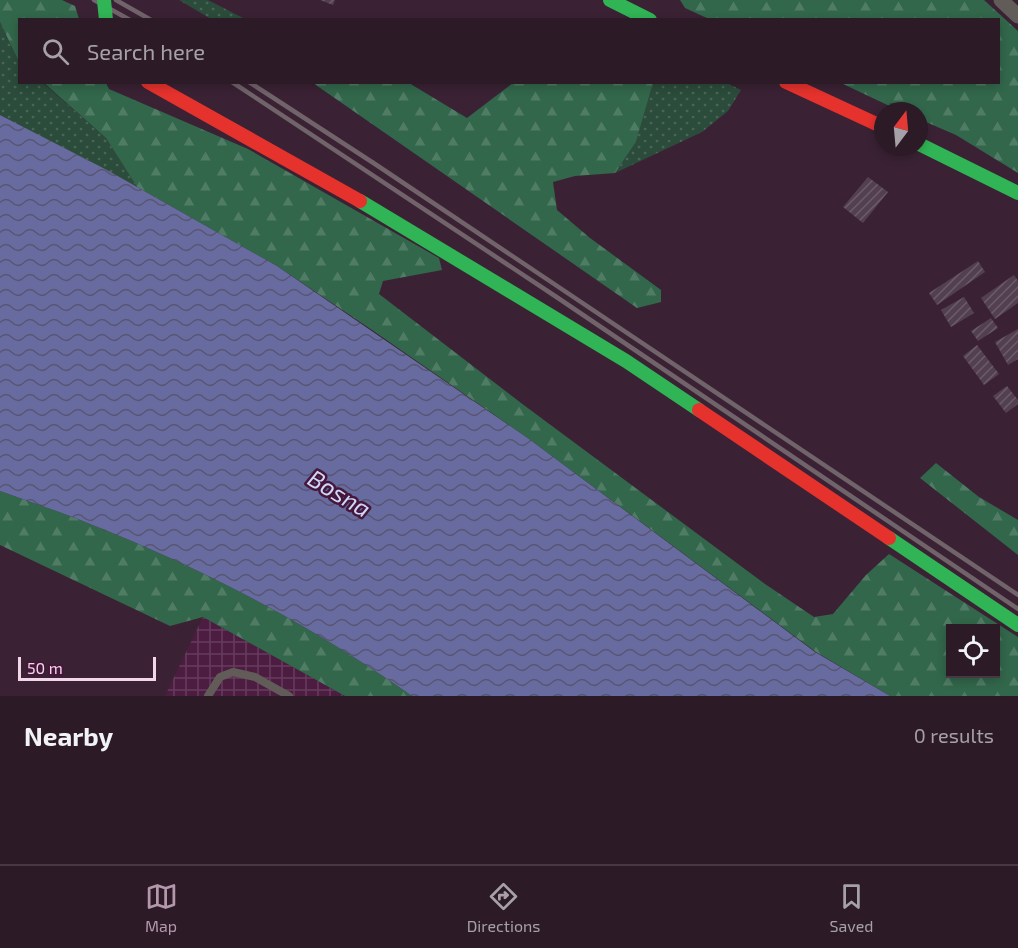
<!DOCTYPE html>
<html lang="en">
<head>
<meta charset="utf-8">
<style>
	:root { --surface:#2c1a27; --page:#382733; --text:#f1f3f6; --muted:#a6a1a7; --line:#483844; --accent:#b397ab }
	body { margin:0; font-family:"Exo 2",sans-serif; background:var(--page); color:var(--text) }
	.controls { position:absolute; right:18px; bottom:18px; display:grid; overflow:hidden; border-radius:0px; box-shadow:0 3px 9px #0003 }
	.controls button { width:54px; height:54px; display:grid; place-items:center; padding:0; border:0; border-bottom:2px solid var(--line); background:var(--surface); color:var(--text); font:30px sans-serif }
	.compass { position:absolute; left:874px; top:102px; width:54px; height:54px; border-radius:50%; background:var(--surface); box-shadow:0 3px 9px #0003; rotate:16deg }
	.scale { position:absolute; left:18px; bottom:15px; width:138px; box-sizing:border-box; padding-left:6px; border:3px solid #f4d6eb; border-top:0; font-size:16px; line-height:21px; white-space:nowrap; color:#f4d6eb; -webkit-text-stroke:4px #45173a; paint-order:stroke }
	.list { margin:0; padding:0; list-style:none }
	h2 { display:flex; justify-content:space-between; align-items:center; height:78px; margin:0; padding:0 24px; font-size:26px }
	h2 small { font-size:20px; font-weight:400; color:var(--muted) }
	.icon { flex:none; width:33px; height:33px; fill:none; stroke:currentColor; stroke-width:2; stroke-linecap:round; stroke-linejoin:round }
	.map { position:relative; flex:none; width:1018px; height:696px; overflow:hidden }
	.search { position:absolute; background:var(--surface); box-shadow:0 3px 9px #0003; left:18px; right:18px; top:18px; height:66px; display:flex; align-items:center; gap:15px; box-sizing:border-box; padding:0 21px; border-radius:0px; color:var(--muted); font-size:22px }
	.sheet { height:168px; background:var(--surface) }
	nav { display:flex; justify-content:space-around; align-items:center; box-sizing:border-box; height:84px; border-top:2px solid var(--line); background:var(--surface); font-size:16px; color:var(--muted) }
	nav a { display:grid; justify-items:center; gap:3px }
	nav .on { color:var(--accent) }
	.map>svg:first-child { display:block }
</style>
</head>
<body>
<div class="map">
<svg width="1018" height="696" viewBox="0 0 1018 696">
	<defs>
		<pattern id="industrial-grid" width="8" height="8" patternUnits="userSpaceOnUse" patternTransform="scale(1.5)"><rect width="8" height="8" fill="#4c1c41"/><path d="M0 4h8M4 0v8" fill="none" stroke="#663c5d"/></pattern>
		<pattern id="grass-dots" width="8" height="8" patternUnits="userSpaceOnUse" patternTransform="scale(1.5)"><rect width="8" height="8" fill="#2b4c3a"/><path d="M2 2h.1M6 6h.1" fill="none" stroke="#4a6557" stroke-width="1.8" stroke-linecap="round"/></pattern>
		<pattern id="forest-firs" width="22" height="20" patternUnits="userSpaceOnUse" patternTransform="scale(1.5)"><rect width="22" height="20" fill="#32674b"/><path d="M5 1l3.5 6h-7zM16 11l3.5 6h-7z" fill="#507c65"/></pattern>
		<pattern id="water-waves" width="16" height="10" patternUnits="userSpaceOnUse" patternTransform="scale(1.5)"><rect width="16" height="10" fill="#676ba0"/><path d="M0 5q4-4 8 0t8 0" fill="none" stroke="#585673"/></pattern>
		<pattern id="building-hatch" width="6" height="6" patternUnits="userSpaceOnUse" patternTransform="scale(1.5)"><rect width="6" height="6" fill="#524051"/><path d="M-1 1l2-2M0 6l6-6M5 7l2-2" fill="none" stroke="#6c5b6a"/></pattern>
	</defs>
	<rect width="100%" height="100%" fill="#3a2234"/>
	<path fill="url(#industrial-grid)" d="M203,617L345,696H165Z"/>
	<g fill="url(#grass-dots)">
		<path d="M179,0H208L245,19H211Z"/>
		<path d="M0,22L19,62L20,82L43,83L106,138L137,187L0,115Z"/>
		<path d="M653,83H727L741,90L728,111L702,132L615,173L636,142Z"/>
	</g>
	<g fill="url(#forest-firs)" fill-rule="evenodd">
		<path d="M0,0H62L75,6L79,19L20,20L19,62L0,22Z"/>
		<path d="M680,0H984L1018,31V173L956,135L919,119V111H900L841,83L998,82V20L709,19L685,8Z"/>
		<path d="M44,83H106L109,89L248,149L439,258L442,270L383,281L379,294L521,403L765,584L814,617L833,614L866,575L889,554L1018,637V696H890L816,652L529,439L372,330L277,266L137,187L106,138ZM950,628H996V674H950Z"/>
		<path d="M313,83H409L467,118L513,83H653L636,142L615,173L575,176L553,182L557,210L590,238L661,290V302L637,308Z"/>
		<path d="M936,463L979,497L1018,520V555L920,478Z"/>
		<path d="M0,491C30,502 61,512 90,524C204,569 313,626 412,696H345L203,617L170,626L0,545Z"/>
	</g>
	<path fill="url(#water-waves)" d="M0,115L107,170L277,266L529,439L815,652L890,696H412C313,626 204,569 90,524C61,512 30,502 0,491Z"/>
	<g fill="url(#building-hatch)">
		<path d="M320,0H335L333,5Z"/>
		<path d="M868,177L888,192L863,223L843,207Z"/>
		<path d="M978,261L985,272L937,305L929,293Z"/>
		<path d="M1014,275L1018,281V303L995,319L981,298Z"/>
		<path d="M964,297L974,313L951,327L941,310Z"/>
		<path d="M991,318L998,328L978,341L971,331Z"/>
		<path d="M1018,329V359L1008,365L995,342Z"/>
		<path d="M977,345L999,374L984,385L963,356Z"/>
		<path d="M1007,386L1018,400V404L1006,413L993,396Z"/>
	</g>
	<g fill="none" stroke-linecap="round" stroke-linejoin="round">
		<path stroke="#615c57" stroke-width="8" d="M208,696L220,677L233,672L255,677L289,696"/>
		<path stroke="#615c57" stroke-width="15" d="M1001,0L1018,16"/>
		<g stroke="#30b455" stroke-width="14">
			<path d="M610,0L650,20"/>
			<path d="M919,144L1018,193"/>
			<path d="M360,201L626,361L699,410"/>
			<path d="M889,538L1018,625"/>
		</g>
		<g stroke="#e5322d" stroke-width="14">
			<path d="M148,82L360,201"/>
			<path d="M786,82L883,127"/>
			<path d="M699,410L889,538"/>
		</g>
		<g stroke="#71636a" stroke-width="4.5">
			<path d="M94,0L130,20"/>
			<path d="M116,0L151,20"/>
			<path d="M232,82L555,296L1018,609"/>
			<path d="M249,82L375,164L1018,595"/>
		</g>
		<path stroke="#30b455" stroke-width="14" d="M104,0L106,20"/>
	</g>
	<g text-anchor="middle" stroke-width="5" stroke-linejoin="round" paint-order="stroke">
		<g font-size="24" font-style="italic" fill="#d1d7f9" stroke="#45173a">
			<text transform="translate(339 494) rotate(31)" y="8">Bosna</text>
		</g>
	</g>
</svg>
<div class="controls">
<button><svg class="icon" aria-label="locate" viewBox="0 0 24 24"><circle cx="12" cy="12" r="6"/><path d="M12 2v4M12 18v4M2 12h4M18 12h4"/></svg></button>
</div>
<svg class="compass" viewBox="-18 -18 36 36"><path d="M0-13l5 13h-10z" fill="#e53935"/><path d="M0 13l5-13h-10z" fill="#a6a1a7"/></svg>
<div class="scale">50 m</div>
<div class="search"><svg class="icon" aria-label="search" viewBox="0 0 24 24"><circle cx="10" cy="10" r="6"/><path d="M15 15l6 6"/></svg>Search here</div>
</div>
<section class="sheet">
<h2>Nearby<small>0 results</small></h2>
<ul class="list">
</ul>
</section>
<nav>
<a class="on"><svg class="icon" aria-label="map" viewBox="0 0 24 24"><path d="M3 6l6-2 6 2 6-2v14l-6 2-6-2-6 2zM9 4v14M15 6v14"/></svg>Map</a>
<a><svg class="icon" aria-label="directions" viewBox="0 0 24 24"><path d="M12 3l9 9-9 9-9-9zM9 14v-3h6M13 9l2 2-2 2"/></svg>Directions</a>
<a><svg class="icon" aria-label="saved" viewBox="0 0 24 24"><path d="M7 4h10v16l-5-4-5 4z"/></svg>Saved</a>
</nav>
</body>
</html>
